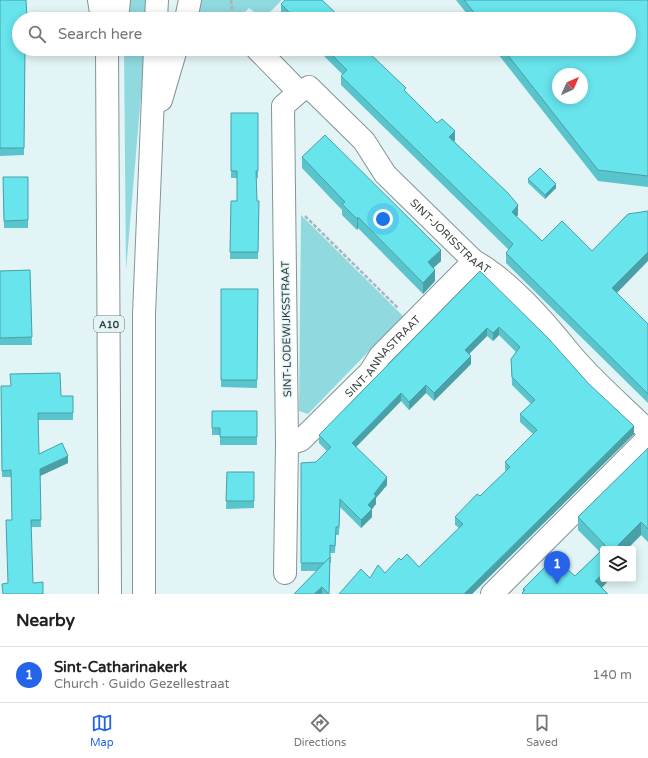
<!DOCTYPE html>
<html lang="en">
<head>
<meta charset="utf-8">
<style>
	:root { --surface:#fff; --page:#f6f6f6; --text:#222; --muted:#767676; --line:#e0e0e0; --accent:#2563eb }
	body { margin:0; font-family:"Varela Round",sans-serif; background:var(--page); color:var(--text) }
	.controls { position:absolute; right:12px; bottom:12px; display:grid; overflow:hidden; border-radius:4px; box-shadow:0 2px 10px #0003 }
	.controls button { width:36px; height:36px; display:grid; place-items:center; padding:0; border:0; border-bottom:1px solid var(--line); background:var(--surface); color:var(--text); font:20px sans-serif }
	.compass { position:absolute; left:552px; top:68px; width:36px; height:36px; border-radius:50%; background:var(--surface); box-shadow:0 2px 10px #0003; rotate:45deg }
	.you { position:absolute; left:383px; top:219px; width:14px; height:14px; margin:-10px; border:3px solid #fff; border-radius:50%; background:#1a73e8; box-shadow:0 0 0 6px #1a73e833 }
	.badge { display:grid; place-items:center; width:26px; height:26px; border-radius:50%; background:var(--accent); color:#fff; font-size:13px; font-weight:700 }
	.pin { position:absolute; translate:-50% -33px; filter:drop-shadow(0 1px 2px #0008) }
	.pin::after { content:''; position:absolute; top:21px; width:14px; height:12px; background:inherit; clip-path:polygon(0 0,100% 0,50% 100%) }
	.list { margin:0; padding:0; list-style:none }
	h2 { display:flex; justify-content:space-between; align-items:center; height:52px; margin:0; padding:0 16px; font-size:17px }
	h2 small { font-size:13px; font-weight:400; color:var(--muted) }
	.list li { display:grid; grid-template-columns:26px 1fr auto; gap:12px; align-items:center; box-sizing:border-box; height:56px; padding:0 16px; border-top:1px solid var(--line) }
	.list b { display:block; font-size:15px; white-space:nowrap }
	.list p { margin:0; font-size:13px; white-space:nowrap; color:var(--muted) }
	.list em { font-size:13px; font-style:normal; color:var(--muted) }
	.icon { flex:none; width:22px; height:22px; fill:none; stroke:currentColor; stroke-width:2; stroke-linecap:round; stroke-linejoin:round }
	.map { position:relative; flex:none; width:648px; height:594px; overflow:hidden }
	.search { position:absolute; background:var(--surface); box-shadow:0 2px 10px #0003; left:12px; right:12px; top:12px; height:44px; display:flex; align-items:center; gap:10px; box-sizing:border-box; padding:0 14px; border-radius:22px; color:var(--muted); font-size:15px }
	.sheet { height:108px; background:var(--surface) }
	nav { display:flex; justify-content:space-around; align-items:center; box-sizing:border-box; height:56px; border-top:1px solid var(--line); background:var(--surface); font-size:11px; color:var(--muted) }
	nav a { display:grid; justify-items:center; gap:2px }
	nav .on { color:var(--accent) }
	.map>svg:first-child { display:block }
</style>
</head>
<body>
<div class="map">
<svg width="648" height="594" viewBox="0 0 648 594">
	<rect width="100%" height="100%" fill="#e2f4f6"/>
	<g fill="#90d9df">
		<path d="M127,0H147L146,19H126Z"/>
		<path d="M200,0H282L263,19L249,8L238,19H196Z"/>
		<path d="M124,49H145L126,270Z"/>
		<path d="M301,215L403,316L308,414L299,411Z"/>
	</g>
	<g fill="none" stroke-linecap="round" stroke-linejoin="round">
		<g stroke="#839495" stroke-width="24">
			<g id="minor">
				<path d="M257,49L299,92"/>
				<path id="s1" d="M287,445L301,440L370,372L380,356L474,261"/>
				<path id="s2" d="M285,573L287,445L283,106L299,92L309,87L364,141L385,174L474,261C509,280 545,322 570,353C593,381 622,405 648,431"/>
				<path d="M492,594L648,438"/>
			</g>
		</g>
		<g stroke="#839495" stroke-width="24">
			<g id="major">
				<path d="M156,19L157,0"/>
				<path d="M186,19L190,0"/>
				<path d="M161,100L176,49"/>
				<path d="M144,594V314L155,49"/>
			</g>
		</g>
		<g stroke="#839495" stroke-width="24">
			<g id="highway">
				<path d="M99,0L102,19"/>
				<path d="M117,19L119,0"/>
				<path d="M107,49L110,594"/>
			</g>
		</g>
		<g stroke="#a8b6b8" stroke-width="2.5" stroke-dasharray="4 2" stroke-linecap="butt">
			<path d="M231,0L233,19"/>
			<path d="M305,216L398,308"/>
		</g>
		<use href="#minor" stroke="#fff" stroke-width="22"/>
		<use href="#major" stroke="#fff" stroke-width="22"/>
		<use href="#highway" stroke="#fff" stroke-width="22"/>
	</g>
	<g fill="#59c4cc">
		<path d="M0,0L19,19L25,49L24,155L0,156Z"/>
		<path d="M456,0H648V187L598,181L494,49H629V19H471Z"/>
		<path d="M281,4L342,19H287L281,13Z"/>
		<path d="M317,49H375V53L372,56L406,93L455,140L454,141L518,215L516,216L542,241L617,293L648,324V403L506,263V253L509,250L341,85V76L342,74Z"/>
		<path d="M231,113H258V178H256L257,201H259L258,259H230L231,201H237V178H231Z"/>
		<path d="M302,157L441,261L433,268L435,281L423,294L358,228L357,230L342,215V210L302,168Z"/>
		<path d="M3,177H28V228H4Z"/>
		<path d="M528,179L556,188L545,199L528,183Z"/>
		<path d="M30,270L32,345H0V271Z"/>
		<path d="M480,271L634,434L472,594L370,578L385,573L401,560L419,567L459,528L455,525V517L480,496L506,471L505,470V462L533,434L520,422V414L531,404L512,385L511,359L516,352L499,335L493,341L487,336L469,354L471,364L434,401L426,393L409,410L401,401L356,447L387,485L376,498V504L372,509V517L361,528L340,507L339,535H336L335,553H330L329,594H294L317,571H301V463L316,462L327,451L319,443V435Z"/>
		<path d="M221,289H258L257,388L221,387Z"/>
		<path d="M1,386L61,396H73V420H38L39,454L68,463L40,476L41,527H31L8,583L12,520L11,477H2Z"/>
		<path d="M212,411H257V445H220V435H212Z"/>
		<path d="M648,448V542L641,535L627,549H603L610,579L602,588L608,594H522V593L523,591V589L575,576L600,552L578,530V517Z"/>
		<path d="M227,472H254V508L226,509Z"/>
	</g>
	<g fill="#49a0a6">
		<path d="M369,49H375V53L367,61V51Z"/>
		<path d="M455,131V140L449,146V137Z"/>
		<path d="M556,184V188L545,199V195Z"/>
		<path d="M518,205V215L512,221V212Z"/>
		<path d="M358,217V228L357,230V219Z"/>
		<path d="M441,250V261L428,273V262Z"/>
		<path d="M648,252V261L612,298V288Z"/>
		<path d="M435,270V281L423,294V283Z"/>
		<path d="M499,327V335L493,341V333Z"/>
		<path d="M487,328V336L465,358V350Z"/>
		<path d="M471,356V364L434,401V393Z"/>
		<path d="M426,385V393L409,410V402Z"/>
		<path d="M401,393V401L352,451V443Z"/>
		<path d="M634,426V434L472,594H464Z"/>
		<path d="M68,456V463L40,476V469Z"/>
		<path d="M387,477V485L376,498V504L372,509V517L361,528V520L368,505L374,494Z"/>
		<path d="M641,522V535L627,549H618V545Z"/>
		<path d="M603,574V579H610L595,594V581Z"/>
		<path d="M322,587V594H314Z"/>
	</g>
	<g fill="#68e4ed" stroke="#49a0a6" fill-rule="evenodd">
		<path d="M0,0H26L27,19H19V49H25L24,148H0Z"/>
		<path d="M285,0H322L342,19H296L281,4Z"/>
		<path d="M464,0H648V176L598,170L503,49H629V19H479ZM558,74H582V98H558Z"/>
		<path d="M326,49H369L367,51L406,88L404,90L437,123L442,119L455,131L449,137L508,193L518,205L512,212L542,241L562,221L592,251L628,214L648,211V252L612,288L648,324V394L506,253L513,244L341,76L347,70Z"/>
		<path d="M231,113H258V171H256L257,201H259L258,252H230L231,201H237V171H231Z"/>
		<path d="M325,135L441,250L428,262L435,270L423,283L358,217L357,219L342,204L345,202L302,157Z"/>
		<path d="M540,168L556,184L545,195L528,179Z"/>
		<path d="M3,177H28V220L4,221Z"/>
		<path d="M30,270L32,337L0,338V271Z"/>
		<path d="M480,271L548,338L589,384L634,426L464,594H339L361,569L370,578L378,565L385,573L399,558L401,560L407,554L419,567L463,524L455,517L477,494L480,496L510,467L505,462L537,430L520,414L535,400L512,377L511,359L520,347L499,327L493,333L487,328L465,350L471,356L434,393L426,385L409,402L401,393L352,443L387,477L374,494L376,496L368,505L372,509L361,520L340,499L339,527H336L335,546L330,545V563V557L325,563H301V463L316,462L331,447L319,435Z"/>
		<path d="M221,289H258L257,380H221Z"/>
		<path d="M60,373L61,396H73V413H38L39,454L62,443L68,456L40,469L41,520H31L33,583L43,582V594H3L2,584L8,583L6,520H12L11,470L2,471L1,386H11L10,374Z"/>
		<path d="M212,411H257V437H220V428H212Z"/>
		<path d="M648,448V529L641,522L618,545L621,549H603V574L595,581L608,594H524L522,593L525,590L523,589L552,560L553,562L556,559L575,576L599,553L605,545L578,517Z"/>
		<path d="M227,472H254V501H226Z"/>
		<path d="M330,557L329,594L322,587L314,594H294Z"/>
	</g>
	<g text-anchor="middle" stroke-width="3" stroke-linejoin="round" paint-order="stroke">
		<rect fill="#e2f4f6" stroke="#6a7576" stroke-width="1" x="94" y="316" width="30" height="16" rx="3"/>
		<g font-size="10" font-weight="bold" fill="#373e3f">
			<text x="109" y="328">A10</text>
		</g>
		<g font-size="11" fill="#373e3f" stroke="#e2f4f6">
			<text dy="4" stroke="none"><textPath href="#s2" startOffset="706">SINT-JORISSTRAAT</textPath></text>
			<text transform="translate(286 329) rotate(-91)" y="4">SINT-LODEWIJKSSTRAAT</text>
			<text dy="4" stroke="none"><textPath href="#s1" startOffset="132">SINT-ANNASTRAAT</textPath></text>
		</g>
	</g>
</svg>
<div class="controls">
<button><svg class="icon" aria-label="layers" viewBox="0 0 24 24"><path d="M12 4l9 5-9 5-9-5zM3 14l9 5 9-5"/></svg></button>
</div>
<svg class="compass" viewBox="-18 -18 36 36"><path d="M0-13l5 13h-10z" fill="#e53935"/><path d="M0 13l5-13h-10z" fill="#767676"/></svg>
<div class="you"></div>
<div class="pin badge" style="left:557px;top:584px">1</div>
<div class="search"><svg class="icon" aria-label="search" viewBox="0 0 24 24"><circle cx="10" cy="10" r="6"/><path d="M15 15l6 6"/></svg>Search here</div>
</div>
<section class="sheet">
<h2>Nearby<small></small></h2>
<ul class="list">
<li><span class="badge">1</span><div><b>Sint-Catharinakerk</b><p>Church · Guido Gezellestraat</p></div><em>140 m</em></li>
</ul>
</section>
<nav>
<a class="on"><svg class="icon" aria-label="map" viewBox="0 0 24 24"><path d="M3 6l6-2 6 2 6-2v14l-6 2-6-2-6 2zM9 4v14M15 6v14"/></svg>Map</a>
<a><svg class="icon" aria-label="directions" viewBox="0 0 24 24"><path d="M12 3l9 9-9 9-9-9zM9 14v-3h6M13 9l2 2-2 2"/></svg>Directions</a>
<a><svg class="icon" aria-label="saved" viewBox="0 0 24 24"><path d="M7 4h10v16l-5-4-5 4z"/></svg>Saved</a>
</nav>
</body>
</html>
